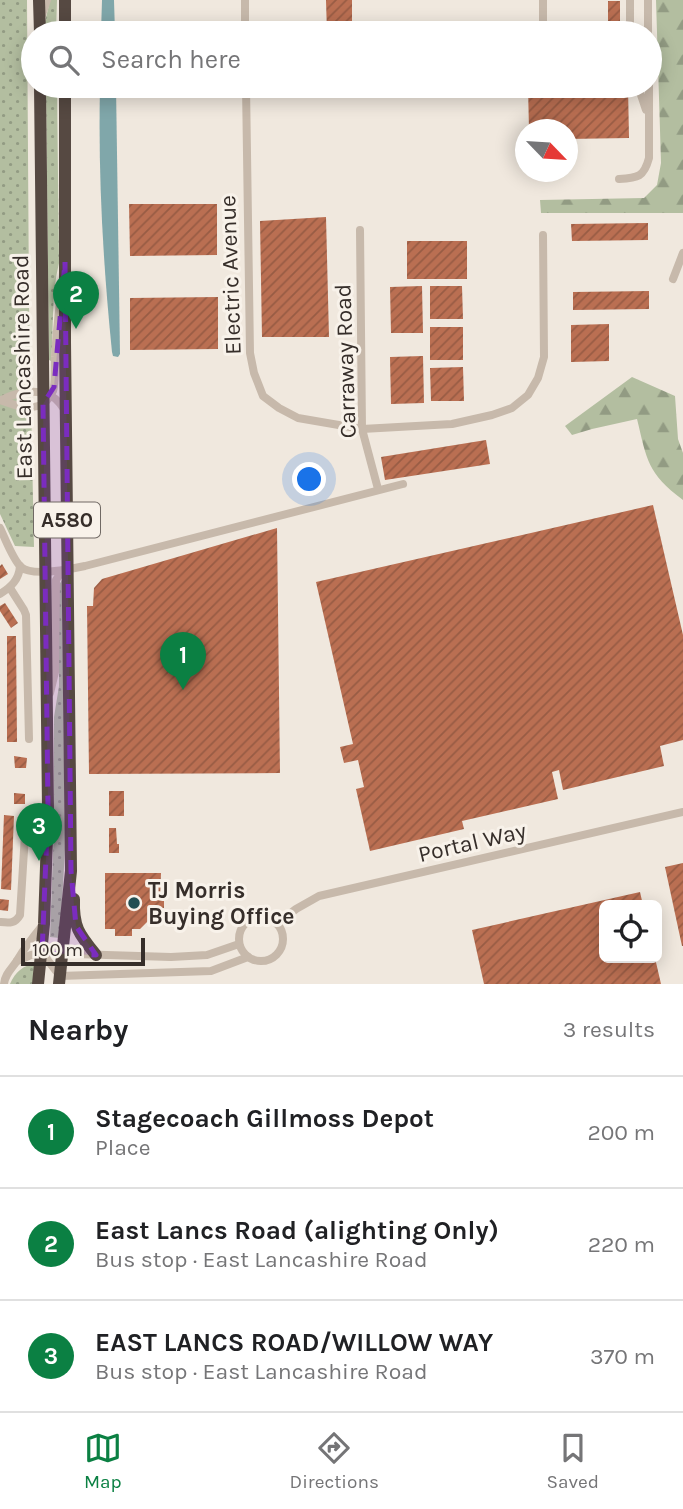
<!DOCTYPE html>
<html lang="en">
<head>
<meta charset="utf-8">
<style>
	:root { --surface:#fff; --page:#f2f2f2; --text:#202124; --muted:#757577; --line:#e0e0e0; --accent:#0b8043 }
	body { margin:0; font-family:Karla,sans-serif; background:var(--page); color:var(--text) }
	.controls { position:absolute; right:21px; bottom:21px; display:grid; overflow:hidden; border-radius:10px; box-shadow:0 4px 18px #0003 }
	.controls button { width:63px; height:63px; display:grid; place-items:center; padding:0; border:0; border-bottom:2px solid var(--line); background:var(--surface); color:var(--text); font:35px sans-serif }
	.compass { position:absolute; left:515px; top:119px; width:63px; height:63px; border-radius:50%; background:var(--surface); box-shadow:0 4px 18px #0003; rotate:115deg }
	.scale { position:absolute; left:21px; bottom:18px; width:124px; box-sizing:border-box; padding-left:7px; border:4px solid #362e2a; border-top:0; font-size:19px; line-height:24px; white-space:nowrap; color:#362e2a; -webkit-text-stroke:5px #f8f2ea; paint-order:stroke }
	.you { position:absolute; left:310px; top:480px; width:24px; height:24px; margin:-18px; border:5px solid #fff; border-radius:50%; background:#1a73e8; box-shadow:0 0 0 10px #1a73e833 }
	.badge { display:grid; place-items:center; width:46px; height:46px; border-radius:50%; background:var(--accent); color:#fff; font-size:23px; font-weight:700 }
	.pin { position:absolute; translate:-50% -58px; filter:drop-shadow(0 2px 4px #0008) }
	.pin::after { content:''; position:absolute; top:37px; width:24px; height:21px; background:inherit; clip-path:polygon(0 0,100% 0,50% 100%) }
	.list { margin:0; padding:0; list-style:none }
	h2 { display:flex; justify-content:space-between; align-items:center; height:91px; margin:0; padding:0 28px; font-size:30px }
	h2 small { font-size:23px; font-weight:400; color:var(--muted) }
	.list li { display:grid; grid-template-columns:46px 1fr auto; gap:21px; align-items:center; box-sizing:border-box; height:112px; padding:0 28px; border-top:2px solid var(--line) }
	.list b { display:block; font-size:26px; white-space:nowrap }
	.list p { margin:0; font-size:23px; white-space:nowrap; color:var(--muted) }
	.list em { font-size:23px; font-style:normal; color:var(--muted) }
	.icon { flex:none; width:38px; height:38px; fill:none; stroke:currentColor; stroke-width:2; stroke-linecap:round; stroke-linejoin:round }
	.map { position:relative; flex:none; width:683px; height:984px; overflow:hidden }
	.search { position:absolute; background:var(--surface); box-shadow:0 4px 18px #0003; left:21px; right:21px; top:21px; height:77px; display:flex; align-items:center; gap:18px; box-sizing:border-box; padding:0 24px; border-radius:38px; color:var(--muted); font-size:26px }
	.sheet { height:427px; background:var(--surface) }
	nav { display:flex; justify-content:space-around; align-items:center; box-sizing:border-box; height:98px; border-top:2px solid var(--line); background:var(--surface); font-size:19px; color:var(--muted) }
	nav a { display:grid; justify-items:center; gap:4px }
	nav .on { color:var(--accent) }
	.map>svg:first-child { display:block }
</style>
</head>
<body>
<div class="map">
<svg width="683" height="984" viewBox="0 0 683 984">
	<defs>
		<pattern id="grass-dots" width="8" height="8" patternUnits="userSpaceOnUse" patternTransform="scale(1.75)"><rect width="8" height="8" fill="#b3bea0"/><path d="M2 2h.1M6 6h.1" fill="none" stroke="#929b83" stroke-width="1.8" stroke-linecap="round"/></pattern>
		<pattern id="forest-firs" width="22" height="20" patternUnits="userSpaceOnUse" patternTransform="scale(1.75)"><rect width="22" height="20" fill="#b3bea0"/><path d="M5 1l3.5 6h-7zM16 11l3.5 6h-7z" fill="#929b83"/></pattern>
		<pattern id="building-hatch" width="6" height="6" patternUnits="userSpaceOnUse" patternTransform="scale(1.75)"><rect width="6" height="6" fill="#ba6f52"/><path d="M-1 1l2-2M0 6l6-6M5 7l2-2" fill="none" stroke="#985c44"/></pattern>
	</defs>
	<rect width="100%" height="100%" fill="#f0e8de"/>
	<g fill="url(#grass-dots)">
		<path d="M0,0H27L29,305L34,547L15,546L0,514Z"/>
		<path d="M50,0H57L56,33H45V22Z"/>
		<path d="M46,86H57L59,263C51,295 54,328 51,361L49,360Z"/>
		<path d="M62,580L65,849L60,938L50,937L54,827V717L59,686V585Z"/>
		<path d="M36,964L34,984H10C15,972 23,965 36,964Z"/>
	</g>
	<g fill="url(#forest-firs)">
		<path d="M656,0H683V213H541L540,200L644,198L657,185L661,163Z"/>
		<path d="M632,377L675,396L678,439L683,453V500C647,473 647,460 637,419L592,429L572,435L565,426Z"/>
	</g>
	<g fill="#80a7aa">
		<path d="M102,0H114L115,33H101Z"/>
		<path d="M100,86H116L120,354L118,357L113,356L112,352C103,263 98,175 100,86Z"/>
	</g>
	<g fill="url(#building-hatch)">
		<path d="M326,0H352V33H327Z"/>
		<rect x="608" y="1" width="12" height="32"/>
		<path d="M528,86H628L629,138L568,139V130H529Z"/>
		<path d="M129,204H217V255L130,256Z"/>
		<path d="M326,217L329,337H262L260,221Z"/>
		<path d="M648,223V240L572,241L571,224Z"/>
		<rect x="407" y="241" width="60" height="38"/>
		<path d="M422,286L423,333H391L390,287Z"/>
		<path d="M430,286H462L463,319H430Z"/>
		<path d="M649,291V309L573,310V292Z"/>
		<path d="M218,297V349L130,350V298Z"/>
		<path d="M609,324V361L571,362V325Z"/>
		<rect x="430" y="327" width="33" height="33"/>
		<path d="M423,356L424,403L391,404L390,357Z"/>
		<path d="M463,367L464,401H431L430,368Z"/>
		<path d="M486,440L490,464L385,480L381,457Z"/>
		<path d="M653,505L683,635V740L660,746L664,766L563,790L559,770L552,772L558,799L462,821L464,829L370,851L356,789L364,787L358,760L344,763L340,747L353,744L316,582Z"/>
		<path d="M277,528L280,773L89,774L87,606H93L94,588L102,579Z"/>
		<path d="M2,564L8,574L0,579V566Z"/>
		<path d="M5,603L18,623L11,628L0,611V606Z"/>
		<path d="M7,636H16L17,742H7Z"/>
		<path d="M14,756L27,758L26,768H15Z"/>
		<rect x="109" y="791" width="15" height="25"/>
		<path d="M14,793L25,794V804H14Z"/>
		<path d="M4,815L14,816L11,890L1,889Z"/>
		<path d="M109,828H116L117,844H119V853H109Z"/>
		<path d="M683,863V946H682L665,867Z"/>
		<path d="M105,873H161L160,898H164V908H159L153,916L140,929H132V936H115V929H105Z"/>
		<path d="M640,892L643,905H604V958H655L661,984H484L472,930Z"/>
		<path d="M0,899L9,900L8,911L0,910Z"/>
	</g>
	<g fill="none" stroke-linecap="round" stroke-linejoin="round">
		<g stroke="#c7b9ab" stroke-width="8">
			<path d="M245,0V33"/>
			<path d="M543,0V33"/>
			<path d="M648,0V33"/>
			<path d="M42,15L47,0"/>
			<path d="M630,33V0"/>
			<path d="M246,86L250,353L254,373L263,396L279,408L298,418L362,429L452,424L492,415L512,408L528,395L538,378L544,357L543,235"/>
			<path d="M638,86L646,110"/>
			<path d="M619,179C638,178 644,177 649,158V86"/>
			<path d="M360,230L362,429L378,489"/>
			<path d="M673,279L683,253"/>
			<path d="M0,400C13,404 23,410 38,406C45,404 50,398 53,391C56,381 54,368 55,357C56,339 58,320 60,302"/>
			<path d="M2,400C14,393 33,389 47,394C54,396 60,403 64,409"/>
			<path d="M0,528C5,538 13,560 21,567C32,577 71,569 85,566L403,484"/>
			<path d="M10,588L24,610L26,615L29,739"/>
			<path d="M0,594C11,587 19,580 20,566"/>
			<path d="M50,693L55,672L56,580L60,574L65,570"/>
			<circle cx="261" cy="939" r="22"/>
			<path d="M0,922C9,923 15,924 20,915L26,818"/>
			<path d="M277,924L296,909L319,896L683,812"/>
			<path d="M42,953L60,976L211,971L248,957"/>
			<path d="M17,961L31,955L42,953L171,957L207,955L239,944"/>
			<path d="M4,984C5,973 13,968 18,959C25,947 33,937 42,926"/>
		</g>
		<g stroke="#564942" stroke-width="12">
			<path d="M39,0L40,33"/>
			<path d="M65,0V33"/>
			<path d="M74,899C73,927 79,934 96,955"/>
			<path d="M38,984L44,924L48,809L40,86"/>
			<path d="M59,984L71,871L65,342V86"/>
		</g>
	</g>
	<path fill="#7b2cbf" fill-opacity="0.2" stroke="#7b2cbf" stroke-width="5" stroke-dasharray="14 9" stroke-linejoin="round" d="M65,262L71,871L76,926L96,955L42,953L48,809L43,404L54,387Z"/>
	<circle fill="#234f53" stroke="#f8f2ea" stroke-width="2.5" cx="134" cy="903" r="7"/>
	<g text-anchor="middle" stroke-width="6" stroke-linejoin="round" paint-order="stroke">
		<rect fill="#f8f2ea" stroke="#706964" stroke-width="2" x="34" y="502.5" width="66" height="35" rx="5"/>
		<g font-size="21" font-weight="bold" fill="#362e2a">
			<text x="67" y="527">A580</text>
		</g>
		<g font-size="23" fill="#362e2a" stroke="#f8f2ea">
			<text transform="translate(230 275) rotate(-92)" y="8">Electric Avenue</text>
			<text transform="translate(345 361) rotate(-92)" y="8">Carraway Road</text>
			<text transform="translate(22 367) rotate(-91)" y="8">East Lancashire Road</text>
			<text transform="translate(472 842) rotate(-13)" y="8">Portal Way</text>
		</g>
		<g font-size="23" font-weight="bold" fill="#362e2a" stroke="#f8f2ea" text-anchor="start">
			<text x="148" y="898">TJ Morris<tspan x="148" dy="26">Buying Office</tspan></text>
		</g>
	</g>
</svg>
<div class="controls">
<button><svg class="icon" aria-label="locate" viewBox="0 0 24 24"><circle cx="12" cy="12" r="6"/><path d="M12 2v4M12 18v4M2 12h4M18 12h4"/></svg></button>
</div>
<svg class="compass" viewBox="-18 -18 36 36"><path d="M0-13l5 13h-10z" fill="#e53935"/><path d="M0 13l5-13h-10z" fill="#757577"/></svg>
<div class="scale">100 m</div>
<div class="you"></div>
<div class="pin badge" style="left:183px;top:690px">1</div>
<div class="pin badge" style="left:76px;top:329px">2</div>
<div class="pin badge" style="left:39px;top:861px">3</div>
<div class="search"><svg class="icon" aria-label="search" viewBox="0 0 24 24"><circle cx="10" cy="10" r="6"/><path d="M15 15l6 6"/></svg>Search here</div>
</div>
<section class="sheet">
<h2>Nearby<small>3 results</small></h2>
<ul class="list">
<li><span class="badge">1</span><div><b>Stagecoach Gillmoss Depot</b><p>Place</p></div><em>200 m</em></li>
<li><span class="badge">2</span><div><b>East Lancs Road (alighting Only)</b><p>Bus stop · East Lancashire Road</p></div><em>220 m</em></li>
<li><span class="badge">3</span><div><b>EAST LANCS ROAD/WILLOW WAY</b><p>Bus stop · East Lancashire Road</p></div><em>370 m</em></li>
</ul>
</section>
<nav>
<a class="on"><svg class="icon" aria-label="map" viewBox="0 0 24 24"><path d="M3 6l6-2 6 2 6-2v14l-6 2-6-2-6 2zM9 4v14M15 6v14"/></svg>Map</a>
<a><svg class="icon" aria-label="directions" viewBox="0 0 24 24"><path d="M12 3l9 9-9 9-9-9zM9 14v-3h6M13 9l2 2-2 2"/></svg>Directions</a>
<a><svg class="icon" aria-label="saved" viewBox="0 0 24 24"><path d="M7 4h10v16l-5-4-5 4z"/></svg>Saved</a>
</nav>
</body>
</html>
